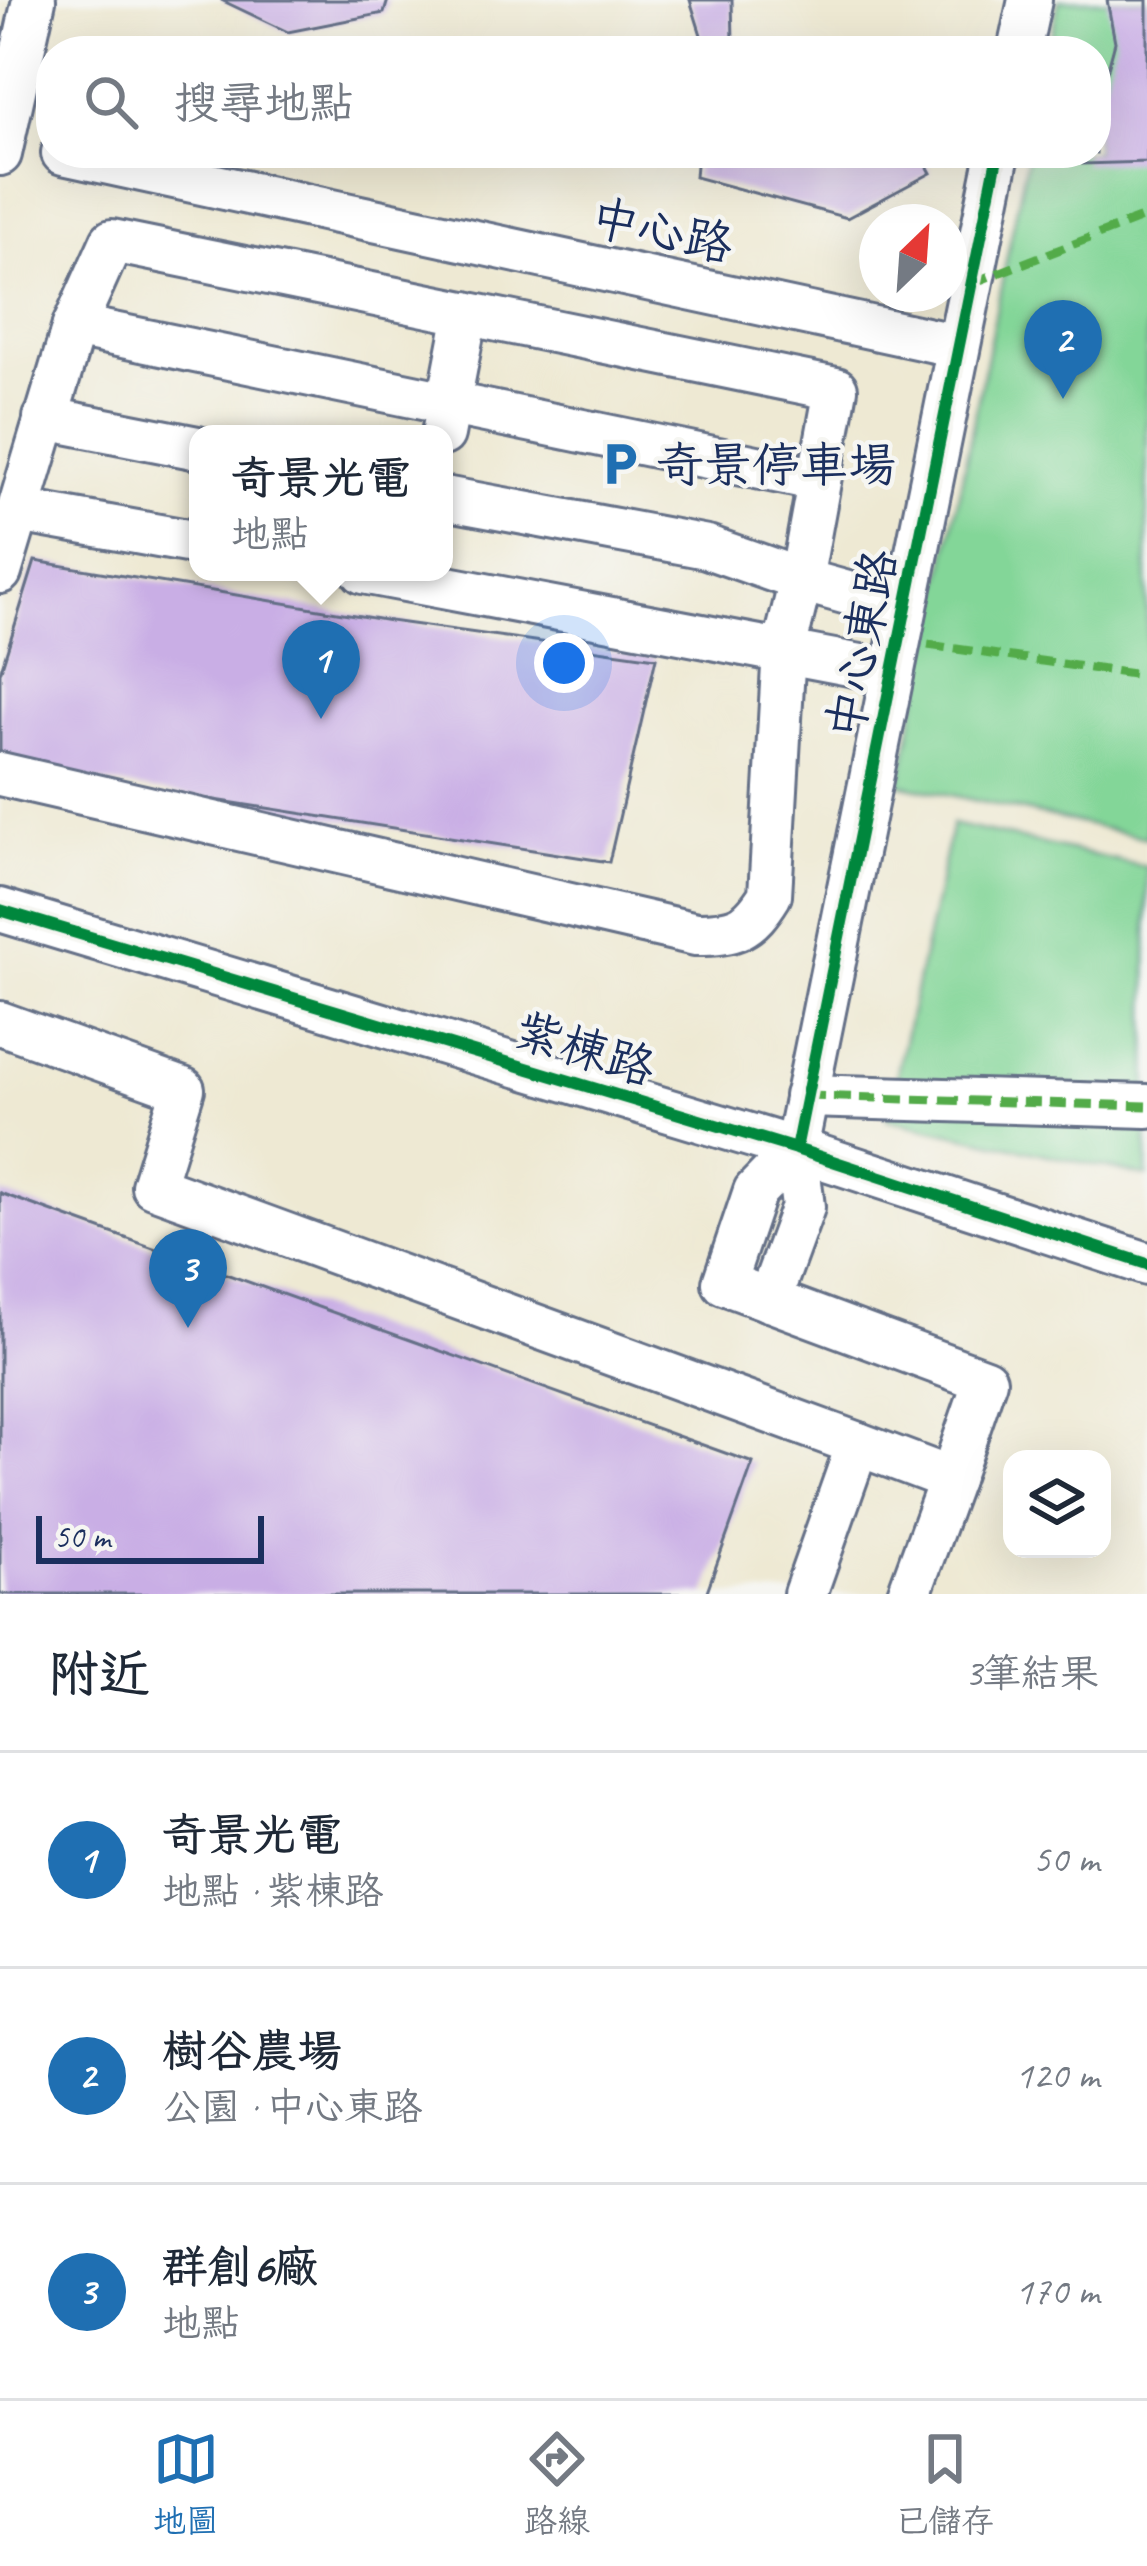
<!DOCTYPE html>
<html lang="zh-TW">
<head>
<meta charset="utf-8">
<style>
	:root { --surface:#fff; --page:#f6f6f7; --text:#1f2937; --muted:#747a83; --line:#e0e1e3; --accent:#1f6fb2 }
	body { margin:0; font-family:Caveat,"LXGW WenKai TC",sans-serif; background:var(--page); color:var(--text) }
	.controls { position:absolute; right:36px; bottom:36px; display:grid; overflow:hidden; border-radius:24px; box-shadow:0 12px 48px #0002 }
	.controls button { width:108px; height:108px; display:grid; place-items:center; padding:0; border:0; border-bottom:3px solid var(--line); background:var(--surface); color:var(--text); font:60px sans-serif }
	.compass { position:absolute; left:859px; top:204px; width:108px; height:108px; border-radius:50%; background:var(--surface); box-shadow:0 12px 48px #0002; rotate:25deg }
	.scale { position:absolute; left:36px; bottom:30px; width:228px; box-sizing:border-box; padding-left:12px; border:6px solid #1b2f5e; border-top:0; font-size:33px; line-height:42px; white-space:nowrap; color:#1b2f5e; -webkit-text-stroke:9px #f6f6f2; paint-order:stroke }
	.you { position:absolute; left:564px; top:663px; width:42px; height:42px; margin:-30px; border:9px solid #fff; border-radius:50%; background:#1a73e8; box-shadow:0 0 0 18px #1a73e833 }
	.badge { display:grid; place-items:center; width:78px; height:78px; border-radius:50%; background:var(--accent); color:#fff; font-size:39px; font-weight:700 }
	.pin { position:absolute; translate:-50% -99px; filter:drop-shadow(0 3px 6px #0008) }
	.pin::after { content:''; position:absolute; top:63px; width:42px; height:36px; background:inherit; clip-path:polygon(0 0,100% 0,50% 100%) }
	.popup { position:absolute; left:189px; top:425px; width:264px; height:156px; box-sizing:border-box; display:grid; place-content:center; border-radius:24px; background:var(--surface); filter:drop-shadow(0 3px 9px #0005); font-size:39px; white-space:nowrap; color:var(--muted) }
	.popup b { font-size:45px; color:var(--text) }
	.popup::after { content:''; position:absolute; left:50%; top:100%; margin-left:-24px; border:24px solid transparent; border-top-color:var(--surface) }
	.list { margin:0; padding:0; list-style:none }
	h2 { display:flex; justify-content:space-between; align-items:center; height:156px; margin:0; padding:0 48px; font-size:51px }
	h2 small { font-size:39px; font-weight:400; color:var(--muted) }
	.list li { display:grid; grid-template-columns:78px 1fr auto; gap:36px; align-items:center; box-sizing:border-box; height:216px; padding:0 48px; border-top:3px solid var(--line) }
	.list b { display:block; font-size:45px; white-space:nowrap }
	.list p { margin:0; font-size:39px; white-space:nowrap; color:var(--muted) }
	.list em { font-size:39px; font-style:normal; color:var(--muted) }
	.icon { flex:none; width:66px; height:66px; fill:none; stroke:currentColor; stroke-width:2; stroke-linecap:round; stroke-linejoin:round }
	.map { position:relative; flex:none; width:1147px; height:1594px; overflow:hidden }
	.search { position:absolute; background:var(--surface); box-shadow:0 12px 48px #0002; left:36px; right:36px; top:36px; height:132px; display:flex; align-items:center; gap:30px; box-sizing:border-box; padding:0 42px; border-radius:48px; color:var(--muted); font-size:45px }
	.sheet { height:804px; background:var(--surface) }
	nav { display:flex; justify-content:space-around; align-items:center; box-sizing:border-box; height:168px; border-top:3px solid var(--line); background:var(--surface); font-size:33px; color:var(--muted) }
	nav a { display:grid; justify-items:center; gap:6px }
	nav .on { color:var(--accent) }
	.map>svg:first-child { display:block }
</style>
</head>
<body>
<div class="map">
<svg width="1147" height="1594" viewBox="0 0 1147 1594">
	<rect width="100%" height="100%" fill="#f6f6f2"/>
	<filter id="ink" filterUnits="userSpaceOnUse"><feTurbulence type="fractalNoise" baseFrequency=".00833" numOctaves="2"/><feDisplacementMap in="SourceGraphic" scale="24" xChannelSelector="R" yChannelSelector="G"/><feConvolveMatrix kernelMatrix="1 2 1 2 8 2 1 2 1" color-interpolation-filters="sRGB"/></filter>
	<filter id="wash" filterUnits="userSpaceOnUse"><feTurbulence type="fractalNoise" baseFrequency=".004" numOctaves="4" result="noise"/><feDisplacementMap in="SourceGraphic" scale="48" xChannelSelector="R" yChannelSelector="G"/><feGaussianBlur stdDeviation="2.7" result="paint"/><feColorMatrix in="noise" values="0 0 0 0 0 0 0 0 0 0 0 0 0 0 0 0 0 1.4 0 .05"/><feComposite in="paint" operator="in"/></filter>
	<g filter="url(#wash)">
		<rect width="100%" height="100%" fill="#eee9d3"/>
		<g fill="#83d698" stroke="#4f827b" stroke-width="3">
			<path d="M1059,0H1147V838L900,784L1028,153H1096V51H1048Z"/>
			<path d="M952,824L1147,867V1177L887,1119Z"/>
		</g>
		<g id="blocks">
			<g fill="#c9aee5">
				<path d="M221,0H388L384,13L288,32Z"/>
				<path d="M690,0H732L733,41L742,51H706Z"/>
				<path d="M1107,0H1147V162L1083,164L1085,153H1096V113L1115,42Z"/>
				<path d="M697,153H920L931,173L847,218L695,177Z"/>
				<path d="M35,561L390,621L656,658L609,862L0,766V673Z"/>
				<path d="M0,1193L753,1463L706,1594H0Z"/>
			</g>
		</g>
	</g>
	<g filter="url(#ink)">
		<use href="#blocks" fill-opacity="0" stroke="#657087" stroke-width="3"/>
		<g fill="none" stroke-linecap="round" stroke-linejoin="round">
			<g stroke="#657087" stroke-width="48">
				<g id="minor">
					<path d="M1019,51L1030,0"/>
					<path d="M63,153L958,346"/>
					<path d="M0,154L34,0"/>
					<path d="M74,326L819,480"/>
					<path d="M45,418L198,448"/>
					<path d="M443,434L466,313"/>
					<path d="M444,498L707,547L801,580L905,609"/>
					<path d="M19,511L198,543"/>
					<path d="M0,572L74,326L112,241L836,389L801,580L784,649L770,895C749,929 736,934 696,934L0,774"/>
					<path d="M363,572L892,672"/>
					<path d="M0,910L796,1149L1147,1264"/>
					<path d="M0,1023L183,1089L153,1186L858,1444L805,1594"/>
					<path d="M806,1096L1147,1106"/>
					<path d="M796,1149L755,1191L724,1283L985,1380L951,1479"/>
					<path d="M769,1300L803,1207L796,1149L998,153"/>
					<path d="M858,1444L951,1479L909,1594"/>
				</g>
			</g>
			<use href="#minor" stroke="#fff" stroke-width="42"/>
			<g stroke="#52ab49" stroke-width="9" stroke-dasharray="18 9" stroke-linecap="butt">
				<path d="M972,283L1147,216"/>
				<path d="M928,645L1147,676"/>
				<path d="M806,1096L1147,1106"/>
			</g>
			<g stroke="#f6f6f2" stroke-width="20">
				<g id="cycleway">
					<path d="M0,910L796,1149L1147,1264"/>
					<path d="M796,1149L998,153"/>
				</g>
			</g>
			<use href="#cycleway" stroke="#00873e" stroke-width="12"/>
		</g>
	</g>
	<defs>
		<g id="parking-bare" transform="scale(3.6)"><path d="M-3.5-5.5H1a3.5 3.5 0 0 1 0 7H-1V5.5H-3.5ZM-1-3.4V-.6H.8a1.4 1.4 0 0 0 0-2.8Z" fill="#1f6fb2" stroke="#f6f6f2" stroke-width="2.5" paint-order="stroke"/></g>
	</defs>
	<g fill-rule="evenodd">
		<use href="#parking-bare" x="620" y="464"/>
	</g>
	<g text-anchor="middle" stroke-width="9" stroke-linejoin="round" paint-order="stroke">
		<g font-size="48" fill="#1b2f5e" stroke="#f6f6f2">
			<text transform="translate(662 230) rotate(12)" y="17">中心路</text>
			<text transform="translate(861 644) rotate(-79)" y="17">中心東路</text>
			<text transform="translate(585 1048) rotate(17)" y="17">紫棟路</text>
		</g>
		<g font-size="48" fill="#1b2f5e" stroke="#f6f6f2" text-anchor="start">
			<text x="656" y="481">奇景停車場</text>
		</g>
	</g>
</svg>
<div class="controls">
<button><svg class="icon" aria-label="layers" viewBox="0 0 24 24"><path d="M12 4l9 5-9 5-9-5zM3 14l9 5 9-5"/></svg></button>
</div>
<svg class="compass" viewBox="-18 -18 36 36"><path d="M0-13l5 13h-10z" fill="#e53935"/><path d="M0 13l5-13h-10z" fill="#747a83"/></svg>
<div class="scale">50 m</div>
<div class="you"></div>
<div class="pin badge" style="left:321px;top:719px">1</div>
<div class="popup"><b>奇景光電</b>地點</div>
<div class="pin badge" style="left:1063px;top:399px">2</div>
<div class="pin badge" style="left:188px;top:1328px">3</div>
<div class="search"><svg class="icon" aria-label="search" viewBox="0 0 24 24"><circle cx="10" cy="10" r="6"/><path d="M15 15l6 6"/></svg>搜尋地點</div>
</div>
<section class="sheet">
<h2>附近<small>3筆結果</small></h2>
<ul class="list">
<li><span class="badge">1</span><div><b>奇景光電</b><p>地點 · 紫棟路</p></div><em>50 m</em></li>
<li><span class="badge">2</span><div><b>樹谷農場</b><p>公園 · 中心東路</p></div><em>120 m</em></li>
<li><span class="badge">3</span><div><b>群創6廠</b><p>地點</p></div><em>170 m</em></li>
</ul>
</section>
<nav>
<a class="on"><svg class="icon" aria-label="map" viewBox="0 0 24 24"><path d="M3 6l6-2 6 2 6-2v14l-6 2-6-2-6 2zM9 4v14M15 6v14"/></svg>地圖</a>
<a><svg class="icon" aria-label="directions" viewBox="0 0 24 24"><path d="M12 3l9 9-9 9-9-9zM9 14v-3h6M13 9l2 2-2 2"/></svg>路線</a>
<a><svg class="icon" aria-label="saved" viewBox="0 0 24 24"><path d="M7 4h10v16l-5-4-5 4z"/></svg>已儲存</a>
</nav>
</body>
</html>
